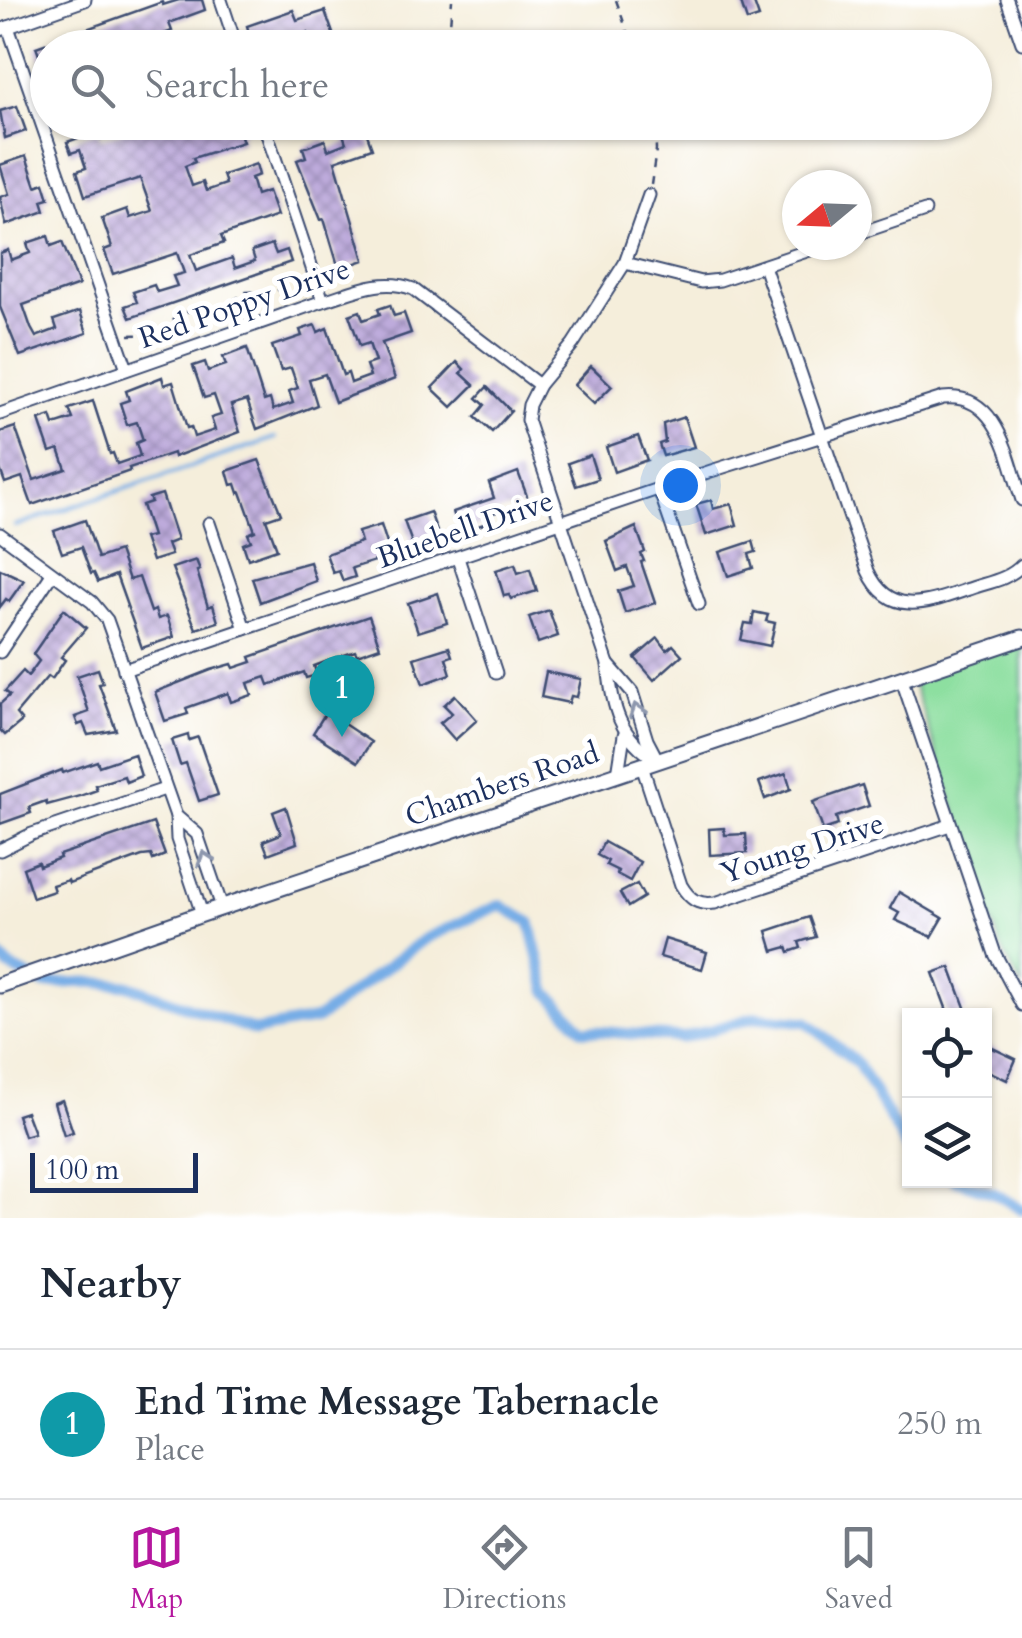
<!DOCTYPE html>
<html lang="en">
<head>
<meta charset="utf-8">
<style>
	:root { --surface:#fff; --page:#f6f6f7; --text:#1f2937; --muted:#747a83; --line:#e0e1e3; --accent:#b5179e }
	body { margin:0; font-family:Cardo,serif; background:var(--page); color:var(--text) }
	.controls { position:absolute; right:30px; bottom:30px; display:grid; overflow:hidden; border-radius:0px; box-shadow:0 2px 8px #0004 }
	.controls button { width:90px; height:90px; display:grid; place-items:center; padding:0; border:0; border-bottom:2px solid var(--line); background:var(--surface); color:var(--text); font:50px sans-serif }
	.compass { position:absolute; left:782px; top:170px; width:90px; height:90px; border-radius:50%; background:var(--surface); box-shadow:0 2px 8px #0004; rotate:251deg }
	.scale { position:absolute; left:30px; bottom:25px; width:168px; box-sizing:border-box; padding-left:10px; border:5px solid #1b2f5e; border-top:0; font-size:28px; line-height:35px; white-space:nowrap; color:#1b2f5e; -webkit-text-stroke:8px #fff; paint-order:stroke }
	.you { position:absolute; left:680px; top:485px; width:35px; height:35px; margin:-25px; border:8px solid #fff; border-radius:50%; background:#1a73e8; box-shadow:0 0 0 15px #1a73e833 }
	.badge { display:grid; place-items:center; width:65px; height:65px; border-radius:50%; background:var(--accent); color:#fff; font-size:32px; font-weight:700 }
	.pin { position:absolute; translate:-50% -82px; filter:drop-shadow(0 2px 5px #0008) }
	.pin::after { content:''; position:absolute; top:52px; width:35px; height:30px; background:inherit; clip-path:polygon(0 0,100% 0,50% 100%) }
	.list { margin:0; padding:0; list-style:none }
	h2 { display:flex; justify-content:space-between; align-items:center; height:130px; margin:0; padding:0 40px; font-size:42px }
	h2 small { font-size:32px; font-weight:400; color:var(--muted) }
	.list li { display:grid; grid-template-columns:65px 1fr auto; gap:30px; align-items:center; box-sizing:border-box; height:150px; padding:0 40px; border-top:2px solid var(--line) }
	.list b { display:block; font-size:38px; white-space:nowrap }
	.list p { margin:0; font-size:32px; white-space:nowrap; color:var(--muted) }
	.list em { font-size:32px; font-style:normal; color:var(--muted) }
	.icon { flex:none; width:55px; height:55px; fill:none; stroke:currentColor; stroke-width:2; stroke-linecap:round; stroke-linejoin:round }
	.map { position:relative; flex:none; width:1022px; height:1218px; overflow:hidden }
	.search { position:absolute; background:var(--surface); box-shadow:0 2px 8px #0004; left:30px; right:30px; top:30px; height:110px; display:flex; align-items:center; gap:25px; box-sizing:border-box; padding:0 35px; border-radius:55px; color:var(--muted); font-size:38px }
	.sheet { height:280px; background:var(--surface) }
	nav { display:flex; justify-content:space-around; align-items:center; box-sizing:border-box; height:140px; border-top:2px solid var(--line); background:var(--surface); font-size:28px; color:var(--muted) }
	nav a { display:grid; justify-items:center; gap:5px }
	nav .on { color:var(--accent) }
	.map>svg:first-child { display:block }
</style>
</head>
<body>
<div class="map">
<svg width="1022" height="1218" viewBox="0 0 1022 1218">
	<defs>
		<pattern id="building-cross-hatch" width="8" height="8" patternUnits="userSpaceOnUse" patternTransform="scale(2.5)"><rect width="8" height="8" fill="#beabdc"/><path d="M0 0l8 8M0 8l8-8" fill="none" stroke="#9a8cb6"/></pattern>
	</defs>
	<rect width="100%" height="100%" fill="#fff"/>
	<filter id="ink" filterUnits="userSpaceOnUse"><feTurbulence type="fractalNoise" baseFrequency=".01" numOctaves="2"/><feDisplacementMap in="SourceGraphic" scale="20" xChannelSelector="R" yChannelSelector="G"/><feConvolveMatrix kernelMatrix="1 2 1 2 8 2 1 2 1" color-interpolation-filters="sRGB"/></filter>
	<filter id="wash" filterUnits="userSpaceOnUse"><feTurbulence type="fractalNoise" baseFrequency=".0048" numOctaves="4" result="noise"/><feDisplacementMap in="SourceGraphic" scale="40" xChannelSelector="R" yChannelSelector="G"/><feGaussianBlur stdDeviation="2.25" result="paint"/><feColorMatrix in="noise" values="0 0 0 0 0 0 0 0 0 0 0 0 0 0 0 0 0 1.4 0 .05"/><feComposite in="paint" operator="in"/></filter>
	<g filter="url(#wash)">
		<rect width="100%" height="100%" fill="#f5eedb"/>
		<path fill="#8ddfa0" stroke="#54877f" stroke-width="2.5" d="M1022,637V988L1000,945L911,677Z"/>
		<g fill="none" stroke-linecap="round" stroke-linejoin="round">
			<path stroke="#77ade6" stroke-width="4" d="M15,526L275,438"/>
			<g stroke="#77ade6" stroke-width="11">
				<path d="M0,957L10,967L44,984L87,982L127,985L255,1031L317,1019L426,938L500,905L530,922L547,991L583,1030L683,1038L756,1017L807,1022L858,1064L910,1153"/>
				<path d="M954,1180L994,1193L1022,1210"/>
			</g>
		</g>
		<g id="blocks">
			<g fill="url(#building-cross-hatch)">
				<path d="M179,0H202L205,10L169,23L172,31L128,48H48L46,74L36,47L162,2L163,5Z"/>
				<path d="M740,0H753L759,17L747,21Z"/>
				<path d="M293,10L297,20L325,11L336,42L324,46L320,36L310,39L308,33L266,48H262L259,40L252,42L247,26Z"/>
				<path d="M17,106L26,131L5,138L0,111Z"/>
				<path d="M118,122H244L247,131L240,133L243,142L193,158L195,162L185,166L192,186L203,182L206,191L226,184L223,175L256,164L259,175L251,178L256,195L268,191L277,216L221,236L224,243L190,255L196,271L232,258L235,268L255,261L252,251L272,244L276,254L287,250L291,262L130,318L125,306L137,302L133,292L154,285L157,292L177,286L173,276L184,273L177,253L113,274L104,250L112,247L102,218L127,209L130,218L152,211L140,178L85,196L77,171L86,168L80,150L71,153L67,142L98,131L101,139L122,132Z"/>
				<path d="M364,126L372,148L335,161L364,260L339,269L324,219L321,220L297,160L306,157L303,148L325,140L328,150L346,143L343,134Z"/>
				<path d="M26,156L36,186L44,183L49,199L42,201L45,211L6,225L0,197L9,194L0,165Z"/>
				<path d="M48,236L51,246L62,242L79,285L23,305L31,328L36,337L57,329L54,320L80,311L87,333L20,356L0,307V253L8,250L11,260L30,253L27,243Z"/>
				<path d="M390,305L394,316L404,313L411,333L382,343L395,379L335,402L325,374L309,379L317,405L257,429L247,400L231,405L240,432L174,457L173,453L129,468L130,471L32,505L22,477L5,483L0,469V432L15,427L34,480L66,469L59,449L50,452L39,420L51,416L54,425L73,419L69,409L93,401L110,454L113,453L117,464L140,456L136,443L143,440L137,422L127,425L120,403L129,400L126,391L162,377L164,385L173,382L187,428L191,427L194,437L215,430L211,418L221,415L214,395L204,398L193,366L205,362L208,371L226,365L223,357L247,348L264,401L270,399L273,410L293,403L289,391L298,388L291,368L281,371L272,346L302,336L300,330L315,325L318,332L327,328L343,375L348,373L351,383L370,376L366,365L375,362L369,343L360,346L349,315L360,311L363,320L380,314L378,309Z"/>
				<path d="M457,362L464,369L461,373L474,385L452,407L432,388Z"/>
				<path d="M591,366L612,386L594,404L574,385Z"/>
				<path d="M487,387L511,411L492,432L475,417L485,405L477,398Z"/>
				<path d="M684,417L694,447L663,456L659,444L665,442L663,424Z"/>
				<path d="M638,436L647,460L614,472L606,447Z"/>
				<path d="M590,455L598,479L576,486L568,463Z"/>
				<path d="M259,460L281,514L266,519L277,549L248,559L243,544L251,541L248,534L255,531L241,492L239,493L236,484L231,485L227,471Z"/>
				<path d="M518,472L530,504L484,515L487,523L460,532L453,512L494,498L489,483Z"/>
				<path d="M162,494L177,540L167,544L171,555L152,561L144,538L152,536L142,505L151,502L149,498Z"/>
				<path d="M711,500L713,509L731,504L737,525L706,535L696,504Z"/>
				<path d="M430,512L439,537L413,546L404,521Z"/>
				<path d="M85,520L98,558L119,551L129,580L139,577L151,612L155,610L158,619L167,616L174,637L142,648L116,575L98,582L94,573L91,574L81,547L62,553L54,531Z"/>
				<path d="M381,525L391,556L352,568L355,577L343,581L339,571L333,573L326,554L361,542L358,532Z"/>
				<path d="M636,527L645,552L641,554L644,561L641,562L655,603L625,613L618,591L634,586L627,567L617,571L606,541Z"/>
				<path d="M753,541L756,552L749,554L753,568L728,576L720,552Z"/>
				<path d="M196,560L200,570L197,571L208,607L213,605L218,622L196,629L172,568Z"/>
				<path d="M310,562L316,581L260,602L252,578Z"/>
				<path d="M515,564L518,573L530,569L537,591L511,599L509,595L504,596L496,570Z"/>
				<path d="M0,569L24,580L9,601L6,599L0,607Z"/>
				<path d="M438,593L447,623L418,632L408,603Z"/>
				<path d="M64,609L86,628L61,657L65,660L52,679L48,676L16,714L22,721L5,735L0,730V704L10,695L5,691L23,671L28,676L39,661L33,654Z"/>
				<path d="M549,610L558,636L538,643L529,617Z"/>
				<path d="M754,612L768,615L766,621L775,623L770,646L741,640L745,623L752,624Z"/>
				<path d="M369,616L380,647L357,655L355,651L314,666L317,675L306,678L304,672L269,685L266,677L248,683L252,695L231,702L228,693L186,708L188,714L165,721L155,692L211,670L232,664L234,668L252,662L250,657Z"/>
				<path d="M658,638L667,650L673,645L682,655L654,680L635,658Z"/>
				<path d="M449,647L452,656L446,658L451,674L423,684L414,658Z"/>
				<path d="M98,669L103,683L99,684L116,730L88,735L83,723L78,725L75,717L89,712L77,676Z"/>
				<path d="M546,672L581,679L577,697L571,696L569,703L541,697Z"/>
				<path d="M455,695L477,720L455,740L440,723L452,713L444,705Z"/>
				<path d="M326,712L371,742L358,762L313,733Z"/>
				<path d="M188,735L189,740L198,737L218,795L199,801L186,763L180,765L172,740Z"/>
				<path d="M134,754L141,776L126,782L124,776L95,785L97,790L80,796L47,805L46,801L29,807L31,813L0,824V794L62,770L63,773L97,761L99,766Z"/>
				<path d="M786,773L791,789L765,799L759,782Z"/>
				<path d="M862,785L869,806L836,817L838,825L823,830L813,802Z"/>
				<path d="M286,807L297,843L268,854L263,841L281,834L273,812Z"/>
				<path d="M153,823L165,855L153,860L151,855L142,856L69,883L68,880L52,885L54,891L33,898L23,868L38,862L39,866L60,858L59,855Z"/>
				<path d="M724,828L725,835L746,834L747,853L710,855L709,829Z"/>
				<path d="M604,842L640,862L630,881L617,874L618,871L606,865L608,861L597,855Z"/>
				<path d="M637,884L644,897L628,907L620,893Z"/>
				<path d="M899,892L943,918L932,937L895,920L899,913L890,908Z"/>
				<path d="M809,917L816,937L799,942L801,948L789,952L787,947L773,951L767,931Z"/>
				<path d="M665,939L707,952L702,969L660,957Z"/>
				<path d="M950,967L966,1010L952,1016H949L933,973Z"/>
				<path d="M984,1044L1016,1059L1007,1080L984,1069Z"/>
				<path d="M62,1100L73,1132L64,1135L54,1103Z"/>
				<path d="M26,1112L34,1133L24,1136L17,1115Z"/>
			</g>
		</g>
	</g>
	<g filter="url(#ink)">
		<use href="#blocks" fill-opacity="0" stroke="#3c4c71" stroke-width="2.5"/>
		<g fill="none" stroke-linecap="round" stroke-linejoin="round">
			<g stroke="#3c4c71" stroke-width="15">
				<g id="street">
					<path d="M221,0L237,48"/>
					<path d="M1007,0L1022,43"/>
					<path d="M8,27L127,369"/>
					<path d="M0,30L85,0"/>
					<path d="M263,122L323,301"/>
					<path d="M649,195L625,263L573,344L539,385L529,405L527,420L608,664C612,707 619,738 658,761"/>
					<path d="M857,234L925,211"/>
					<path d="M625,263L701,282L720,280L825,245"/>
					<path d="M764,266L868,571C891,621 932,601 972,588C990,582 1009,579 1022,565"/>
					<path d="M0,414L323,301C353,292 382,277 413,289L539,385"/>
					<path d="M659,489L699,604"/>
					<path d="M209,523L245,629"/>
					<path d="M0,534L92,602L107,620L176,816L177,839L202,914"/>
					<path d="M458,558L496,673"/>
					<path d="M0,652L52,574"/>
					<path d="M608,664L632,692L647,740L658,761"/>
					<path d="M124,670L711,471L943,398C999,392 1008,459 1022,500"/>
					<path d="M902,680L995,954L1022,1005"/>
					<path d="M642,766L681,885C690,900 698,905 715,903L950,825"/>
					<path d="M618,774L624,735"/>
					<path d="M176,816L197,834L222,907"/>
					<path d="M0,850L32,834L165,789"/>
				</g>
			</g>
			<g stroke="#3c4c71" stroke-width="19">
				<path id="secondary" d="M0,985L202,914L1022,638"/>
			</g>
			<g stroke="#3c4c71" stroke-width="2.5" stroke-dasharray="8 8" stroke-linecap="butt">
				<path d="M616,0L633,48"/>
				<path d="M449,37L452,0"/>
				<path d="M651,185L656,150L655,122"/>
				<path d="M214,311L225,321"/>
				<path d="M129,335L153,334L185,312L223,307L246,292L277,291L299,274"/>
			</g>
			<use href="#street" stroke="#fff" stroke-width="11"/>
			<use href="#secondary" stroke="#fff" stroke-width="15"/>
		</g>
		<defs><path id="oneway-chevron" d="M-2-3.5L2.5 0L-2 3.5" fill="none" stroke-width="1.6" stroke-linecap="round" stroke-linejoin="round" transform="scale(2.5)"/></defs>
		<g stroke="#8d97ae">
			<use href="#oneway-chevron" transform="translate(637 710) rotate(-108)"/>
			<use href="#oneway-chevron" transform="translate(205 858) rotate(-109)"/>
		</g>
	</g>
	<g text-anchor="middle" stroke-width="10" stroke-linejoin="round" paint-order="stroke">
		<g font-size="30" fill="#1b2f5e" stroke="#fff">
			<text transform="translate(244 303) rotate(-19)" y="10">Red Poppy Drive</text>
			<text transform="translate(465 529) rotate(-19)" y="10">Bluebell Drive</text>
			<text transform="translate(502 784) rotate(-19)" y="10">Chambers Road</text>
			<text transform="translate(802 848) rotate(-18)" y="10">Young Drive</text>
		</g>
	</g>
</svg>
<div class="controls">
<button><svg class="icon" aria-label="locate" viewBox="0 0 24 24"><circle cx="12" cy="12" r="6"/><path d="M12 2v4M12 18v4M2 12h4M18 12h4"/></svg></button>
<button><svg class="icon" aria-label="layers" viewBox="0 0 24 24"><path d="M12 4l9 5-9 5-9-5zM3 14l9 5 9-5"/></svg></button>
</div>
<svg class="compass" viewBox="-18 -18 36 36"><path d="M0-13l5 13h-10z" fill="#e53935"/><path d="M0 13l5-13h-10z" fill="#747a83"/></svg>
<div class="scale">100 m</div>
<div class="you"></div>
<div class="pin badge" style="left:342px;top:737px;background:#0f9aa8">1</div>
<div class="search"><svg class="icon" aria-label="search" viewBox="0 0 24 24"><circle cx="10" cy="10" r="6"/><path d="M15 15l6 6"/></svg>Search here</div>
</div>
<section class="sheet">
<h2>Nearby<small></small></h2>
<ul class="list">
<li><span class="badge" style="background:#0f9aa8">1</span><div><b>End Time Message Tabernacle</b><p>Place</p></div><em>250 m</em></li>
</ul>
</section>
<nav>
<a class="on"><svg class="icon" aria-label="map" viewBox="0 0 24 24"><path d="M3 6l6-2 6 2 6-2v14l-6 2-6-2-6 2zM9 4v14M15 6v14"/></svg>Map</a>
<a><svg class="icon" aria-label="directions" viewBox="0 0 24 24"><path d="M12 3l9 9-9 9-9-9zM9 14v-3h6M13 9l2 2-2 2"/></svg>Directions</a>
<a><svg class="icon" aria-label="saved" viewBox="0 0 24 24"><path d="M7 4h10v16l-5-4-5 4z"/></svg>Saved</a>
</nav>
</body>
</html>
